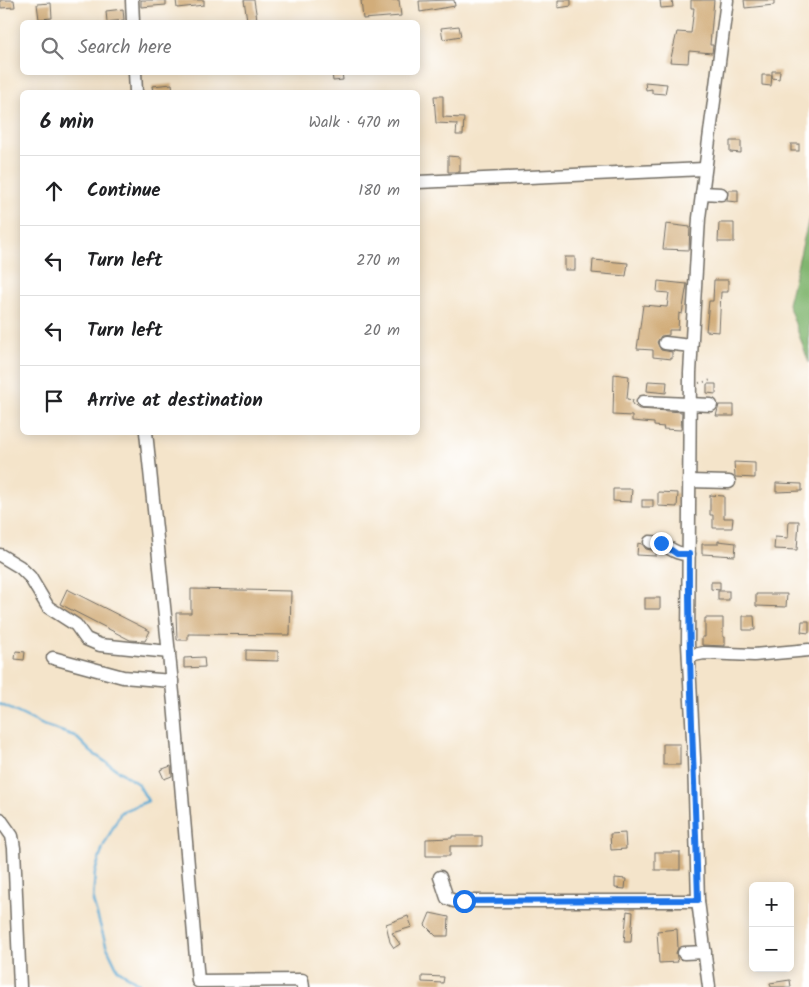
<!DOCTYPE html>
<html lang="en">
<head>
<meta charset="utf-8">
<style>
	:root { --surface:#fff; --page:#f2f2f2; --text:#202124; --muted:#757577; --line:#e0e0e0 }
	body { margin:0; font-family:Kalam,sans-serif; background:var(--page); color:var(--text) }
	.controls { position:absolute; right:15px; bottom:15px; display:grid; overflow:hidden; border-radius:8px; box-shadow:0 2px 12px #0003 }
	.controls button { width:45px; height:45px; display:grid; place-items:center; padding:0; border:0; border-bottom:1px solid var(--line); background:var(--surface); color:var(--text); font:25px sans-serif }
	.stop { position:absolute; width:15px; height:15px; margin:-11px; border:4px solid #1a73e8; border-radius:50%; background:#fff }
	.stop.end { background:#1a73e8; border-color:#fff; box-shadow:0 1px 5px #0008 }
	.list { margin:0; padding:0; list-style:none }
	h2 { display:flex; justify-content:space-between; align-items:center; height:65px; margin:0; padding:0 20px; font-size:21px }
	h2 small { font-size:16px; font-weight:400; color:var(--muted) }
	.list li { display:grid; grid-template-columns:32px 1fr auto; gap:15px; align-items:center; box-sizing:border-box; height:70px; padding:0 20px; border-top:1px solid var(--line) }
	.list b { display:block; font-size:19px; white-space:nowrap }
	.list em { font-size:16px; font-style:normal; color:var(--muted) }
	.icon { flex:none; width:28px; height:28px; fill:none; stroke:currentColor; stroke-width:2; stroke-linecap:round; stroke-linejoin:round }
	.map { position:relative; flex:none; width:809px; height:987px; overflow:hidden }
	.search { position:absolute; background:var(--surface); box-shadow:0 2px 12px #0003; left:20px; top:20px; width:400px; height:55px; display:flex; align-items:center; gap:12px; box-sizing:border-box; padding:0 18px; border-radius:8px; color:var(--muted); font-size:19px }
	.panel { position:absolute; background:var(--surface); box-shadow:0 2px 12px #0003; left:20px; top:90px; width:400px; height:345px; border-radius:8px }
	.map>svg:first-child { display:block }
</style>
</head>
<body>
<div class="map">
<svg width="809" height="987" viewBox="0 0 809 987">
	<rect width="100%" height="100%" fill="#fff"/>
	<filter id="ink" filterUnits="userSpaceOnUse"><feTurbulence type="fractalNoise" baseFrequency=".02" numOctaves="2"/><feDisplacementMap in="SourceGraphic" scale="10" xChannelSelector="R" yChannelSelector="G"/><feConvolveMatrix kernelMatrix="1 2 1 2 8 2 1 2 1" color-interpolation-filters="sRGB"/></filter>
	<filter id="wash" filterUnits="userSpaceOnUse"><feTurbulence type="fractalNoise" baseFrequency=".0096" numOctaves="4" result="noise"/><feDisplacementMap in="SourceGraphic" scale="20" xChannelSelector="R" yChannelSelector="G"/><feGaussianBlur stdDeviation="1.12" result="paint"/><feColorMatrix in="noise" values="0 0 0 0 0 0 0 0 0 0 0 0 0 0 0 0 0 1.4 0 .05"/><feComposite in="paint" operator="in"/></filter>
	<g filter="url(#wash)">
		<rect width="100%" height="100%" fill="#f4e4ca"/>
		<path fill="#81b570" stroke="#56704e" d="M809,218V363L788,304Z"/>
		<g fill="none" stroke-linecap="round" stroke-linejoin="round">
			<path stroke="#59a9d3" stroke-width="2.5" d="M0,704L45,726L75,736L91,752L138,784L148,801L121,812L103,847L95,872L93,901L106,945L118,970L144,987"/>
		</g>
		<g id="blocks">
			<g fill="#d2ad7a">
				<path d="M0,0H14L15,7L1,8Z"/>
				<path d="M141,0H166V5L141,7Z"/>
				<path d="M176,0H204V5L177,8Z"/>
				<path d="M244,0H254L257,19L247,20Z"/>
				<path d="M361,0H399L401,16L363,19Z"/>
				<path d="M454,0L455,6L420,12L419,1Z"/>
				<path d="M558,0H571V6L558,8Z"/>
				<path d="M660,0H672L673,7L661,8Z"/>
				<path d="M691,0H714L710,45H713L712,53L689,51L688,63L670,62L677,32L691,33L694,8H691Z"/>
				<path d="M744,0H774V5L745,8Z"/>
				<path d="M51,3L52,18L39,19L37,4Z"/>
				<path d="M123,9L124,20L107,22L106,11Z"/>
				<path d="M459,26L461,36L443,39L441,28Z"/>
				<path d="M772,71H780L779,79L772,78Z"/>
				<path d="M337,72H342L343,80L333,81L332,73Z"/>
				<path d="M762,75H772L771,86L762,85Z"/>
				<path d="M645,82L667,84L665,94L652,93V89L646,90Z"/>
				<path d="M172,84L173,92H153L152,86Z"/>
				<path d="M434,96H443V117L464,118L463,135H456L457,124L436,123Z"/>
				<path d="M730,141H741V153L730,152Z"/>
				<rect x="791" y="144" width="8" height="7"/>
				<path d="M448,156L460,157V172H448Z"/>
				<path d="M728,190H738V202L727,201Z"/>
				<path d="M719,223H734V242H718Z"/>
				<path d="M666,224L690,227L689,250L663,249Z"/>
				<rect x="565" y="257" width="10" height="13"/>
				<path d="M593,260L628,263L626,276L592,273Z"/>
				<path d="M714,280H728V292H721L719,332L706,331L709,301H713Z"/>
				<path d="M658,281L687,284L682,314L679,313L678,330H669V335L661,336L657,342L661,350L672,352V359L653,357V350L637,349L643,305L667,307L669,293L657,292Z"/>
				<path d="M614,374L629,376L627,399L633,400L632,404L639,409L682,412L681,430L663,429L664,427L654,426V423L632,421V416L613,415Z"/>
				<path d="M648,381L667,382L666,393L647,391Z"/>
				<path d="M707,384H716V394L707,393Z"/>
				<path d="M719,405H734V416H716Z"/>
				<path d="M734,462L755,463V478L735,477Z"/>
				<path d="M776,483L802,484V491L776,492Z"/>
				<path d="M613,489H632L631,502L613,501Z"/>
				<path d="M658,492L678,493L677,507L658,506Z"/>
				<path d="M710,495L724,496V518H733L732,528H713V515H710Z"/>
				<rect x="642" y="500" width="11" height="7"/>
				<path d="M789,521H799L797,550L774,549L775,537L788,538Z"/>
				<path d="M718,541L736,543L735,556L702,554V544H718Z"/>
				<path d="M638,543L642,544L646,549L656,551V556L637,555Z"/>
				<path d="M711,582H720V590L711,589Z"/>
				<path d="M67,589L150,631L145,641L130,640L60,604Z"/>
				<path d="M191,589L291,591L290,635L188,634V640H177L176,613H191Z"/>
				<rect x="718" y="591" width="11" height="9"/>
				<path d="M756,594H787L786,607L756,606Z"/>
				<rect x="645" y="598" width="15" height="11"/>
				<path d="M743,616H754L755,630H743Z"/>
				<path d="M705,618H723V637H725V646L702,645V637H705Z"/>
				<path d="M802,621H809V633L801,632Z"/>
				<path d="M246,650L278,651V661L246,660Z"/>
				<path d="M16,651L25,652L24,660L15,659Z"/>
				<path d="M204,657L205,667L184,668V658Z"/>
				<rect x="663" y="744" width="17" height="21"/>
				<path d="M171,766L172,776L164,779L160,770Z"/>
				<path d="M625,833L626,849L611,850L610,834Z"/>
				<path d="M452,836H482V846H450V856H426V839L452,838Z"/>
				<rect x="655" y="852" width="25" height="18"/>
				<path d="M615,878L626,879L625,889L615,888Z"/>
				<path d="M627,911L633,912L631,942H624Z"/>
				<path d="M430,913L449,917L448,936H436L425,925Z"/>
				<path d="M408,916L412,927L392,933L400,944L394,948L390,942L386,924Z"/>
				<path d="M677,929L678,948L676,953L678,962L659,963L657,931Z"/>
				<path d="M422,976L444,977L443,983L422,982Z"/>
				<path d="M790,980L791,987H771L770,983Z"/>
			</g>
		</g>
	</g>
	<g filter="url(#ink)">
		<use href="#blocks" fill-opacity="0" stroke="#716c63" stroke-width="1"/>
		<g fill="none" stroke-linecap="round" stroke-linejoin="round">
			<g stroke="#716c63" stroke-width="15">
				<g id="minor">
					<path d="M132,0L133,22"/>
					<path d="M135,72L136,92"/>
					<path d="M418,182L704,169"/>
					<path d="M702,193L721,194"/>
					<path d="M665,343L691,346"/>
					<path d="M643,402L711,405"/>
					<path d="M146,432L174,703L198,981L302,980L303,987"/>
					<path d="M689,481L729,482"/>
					<path d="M650,542C668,542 671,555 689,554"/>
					<path d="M0,555L20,567L30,577L48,607L76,625L86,639L100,645L169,652"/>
					<path d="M689,656L704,653L754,655L809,650"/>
					<path d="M53,658L123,677L172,681"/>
					<path d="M0,819L12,836L14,848L20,987"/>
					<path d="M440,877L447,898L454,901H698"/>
					<path d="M684,953L705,952"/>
					<path d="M709,987L698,901L694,758L688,644L690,373L699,218L727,0"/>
				</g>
			</g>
			<path stroke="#716c63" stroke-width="2" stroke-dasharray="1 4" stroke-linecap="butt" d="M699,383L712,380"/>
			<use href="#minor" stroke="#fff" stroke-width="12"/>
		</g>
	</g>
	<g fill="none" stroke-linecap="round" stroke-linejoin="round" filter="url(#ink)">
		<path stroke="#1a73e8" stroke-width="6" d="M464,901L698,900C695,785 688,670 689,554H677L661,543"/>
	</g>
</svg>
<div class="controls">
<button>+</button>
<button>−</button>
</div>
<div class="stop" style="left:464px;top:901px"></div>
<div class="stop end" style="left:661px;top:543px"></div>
<div class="search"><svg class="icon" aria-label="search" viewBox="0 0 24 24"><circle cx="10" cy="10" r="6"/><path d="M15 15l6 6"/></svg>Search here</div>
<section class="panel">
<h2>6 min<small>Walk · 470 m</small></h2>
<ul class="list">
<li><svg class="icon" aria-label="ahead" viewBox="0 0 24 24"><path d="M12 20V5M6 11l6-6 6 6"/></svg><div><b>Continue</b></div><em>180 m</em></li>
<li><svg class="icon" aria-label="left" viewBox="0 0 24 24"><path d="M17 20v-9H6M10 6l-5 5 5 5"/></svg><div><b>Turn left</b></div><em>270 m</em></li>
<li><svg class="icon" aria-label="left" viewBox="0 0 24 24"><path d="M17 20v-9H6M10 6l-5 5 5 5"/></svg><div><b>Turn left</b></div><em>20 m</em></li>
<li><svg class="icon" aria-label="arrive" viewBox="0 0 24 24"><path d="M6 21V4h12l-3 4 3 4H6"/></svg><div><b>Arrive at destination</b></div></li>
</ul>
</section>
</div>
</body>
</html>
